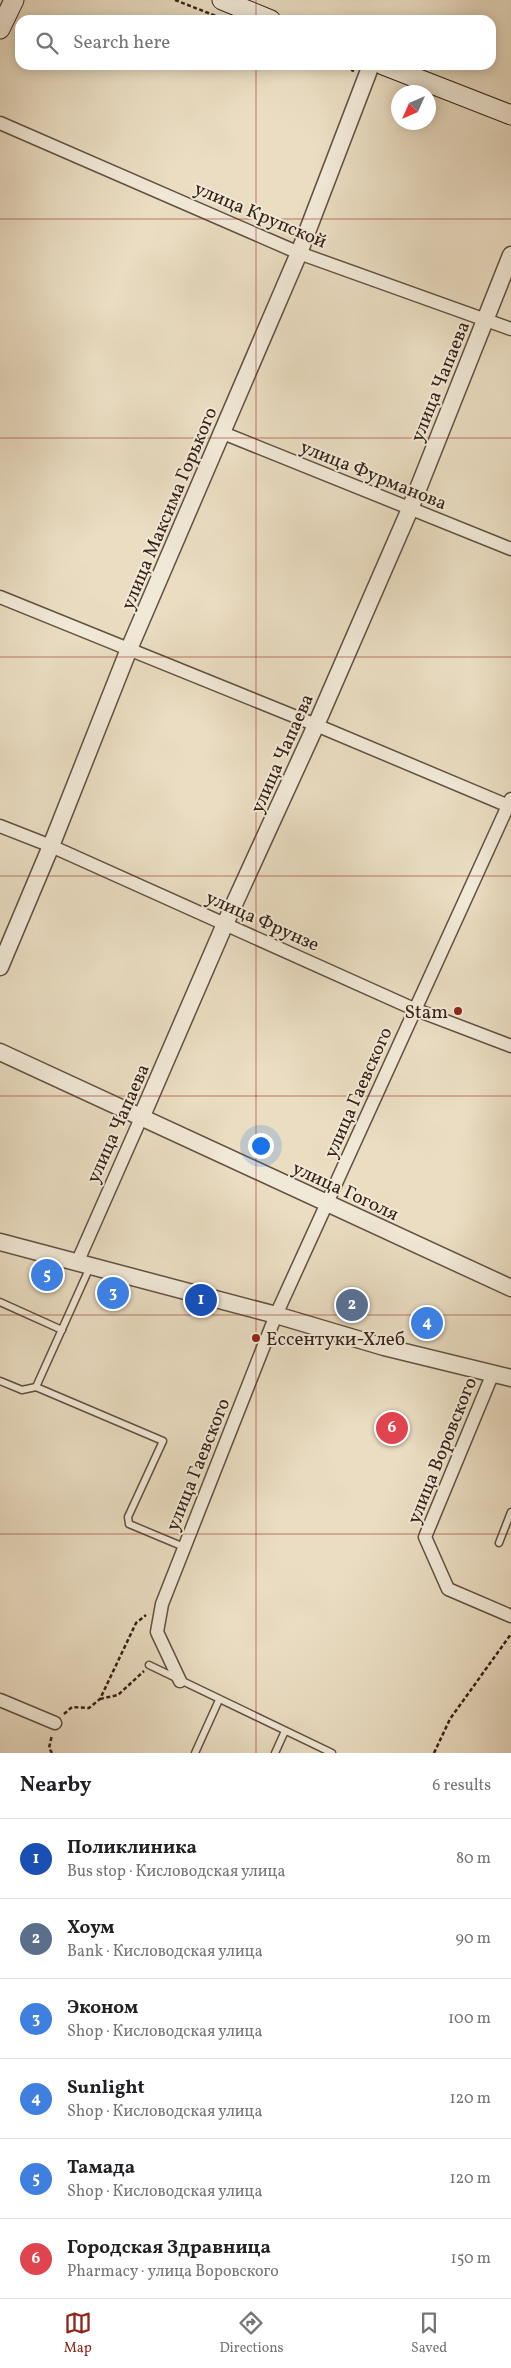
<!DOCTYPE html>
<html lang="en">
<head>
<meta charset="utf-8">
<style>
	:root { --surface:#fff; --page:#f2f2f2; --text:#202124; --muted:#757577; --line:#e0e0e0; --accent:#8f2418 }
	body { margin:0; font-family:Vollkorn,serif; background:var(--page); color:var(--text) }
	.compass { position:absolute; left:391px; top:85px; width:45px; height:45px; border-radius:50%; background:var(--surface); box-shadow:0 2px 12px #0003; rotate:225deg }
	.you { position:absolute; left:260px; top:1145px; width:18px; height:18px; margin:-12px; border:4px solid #fff; border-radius:50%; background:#1a73e8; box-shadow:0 0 0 8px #1a73e833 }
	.badge { display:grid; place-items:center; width:32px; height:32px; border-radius:50%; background:var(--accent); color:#fff; font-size:16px; font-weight:700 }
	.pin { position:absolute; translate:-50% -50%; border:2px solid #fff; box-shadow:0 1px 5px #0006 }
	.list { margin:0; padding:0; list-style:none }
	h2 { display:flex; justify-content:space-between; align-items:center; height:65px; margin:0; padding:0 20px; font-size:21px }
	h2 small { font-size:16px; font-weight:400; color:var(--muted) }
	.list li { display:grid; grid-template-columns:32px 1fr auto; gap:15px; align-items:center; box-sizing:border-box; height:80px; padding:0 20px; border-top:1px solid var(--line) }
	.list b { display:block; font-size:19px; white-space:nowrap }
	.list p { margin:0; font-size:16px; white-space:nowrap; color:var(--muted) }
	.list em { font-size:16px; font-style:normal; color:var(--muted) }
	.icon { flex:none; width:28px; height:28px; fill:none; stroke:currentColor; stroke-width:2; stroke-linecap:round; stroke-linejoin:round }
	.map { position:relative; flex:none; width:511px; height:1753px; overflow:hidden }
	.search { position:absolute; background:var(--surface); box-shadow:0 2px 12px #0003; left:15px; right:15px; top:15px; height:55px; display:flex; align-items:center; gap:12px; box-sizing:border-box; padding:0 18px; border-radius:15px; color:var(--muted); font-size:19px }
	.sheet { height:545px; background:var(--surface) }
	nav { display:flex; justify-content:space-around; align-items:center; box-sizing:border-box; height:70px; border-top:1px solid var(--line); background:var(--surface); font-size:14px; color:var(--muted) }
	nav a { display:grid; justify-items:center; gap:2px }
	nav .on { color:var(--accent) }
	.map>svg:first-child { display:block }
</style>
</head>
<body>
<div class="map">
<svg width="511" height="1753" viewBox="0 0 511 1753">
	<rect width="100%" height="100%" fill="#eaddc2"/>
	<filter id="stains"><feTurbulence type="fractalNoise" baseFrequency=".004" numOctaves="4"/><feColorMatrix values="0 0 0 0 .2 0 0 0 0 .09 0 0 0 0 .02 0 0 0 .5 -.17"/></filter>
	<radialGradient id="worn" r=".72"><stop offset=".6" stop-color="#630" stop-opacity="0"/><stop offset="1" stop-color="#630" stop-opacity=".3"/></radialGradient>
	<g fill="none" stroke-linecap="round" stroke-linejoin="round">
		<g stroke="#625042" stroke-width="9">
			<g id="service">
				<path d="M0,1302L62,1330"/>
				<path d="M0,1381L22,1390L36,1387L163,1441L128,1517L129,1524L184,1547"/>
				<path d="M36,1387L90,1267"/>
				<path d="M499,1543L511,1512"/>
				<path d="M149,1665L332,1753"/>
				<path d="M195,1753L219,1700"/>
				<path d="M275,1753L285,1731"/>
			</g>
		</g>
		<g stroke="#625042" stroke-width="15">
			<g id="minor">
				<path d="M0,123L299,253L511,329"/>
				<path d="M223,433L511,549"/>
				<path d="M0,597L316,725L511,807"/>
				<path d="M0,826L51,846L414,1009L511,1046"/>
				<path d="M77,1263L141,1118"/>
				<path d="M493,1373L425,1537L448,1589L511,1616"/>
				<path d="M180,1681L157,1632L162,1604L276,1315L511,799"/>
				<path d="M0,1700L55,1723"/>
			</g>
		</g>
		<g stroke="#625042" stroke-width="19">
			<g id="tertiary">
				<path d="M0,967L51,846L129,649L299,253L371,65"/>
				<path d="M0,1052L511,1288"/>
				<path d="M141,1118L225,924L316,725L410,509L511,255"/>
				<path d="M0,1242L276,1315L384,1347L511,1378"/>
			</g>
		</g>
		<g stroke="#352117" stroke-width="21">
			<g id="secondary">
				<path d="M222,0L271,20"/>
				<path d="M0,29L14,0"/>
				<path d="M383,65L511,115"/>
			</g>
		</g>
		<g stroke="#352117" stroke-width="2.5" stroke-dasharray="4 2.5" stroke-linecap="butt">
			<path d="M175,0L216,16"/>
			<path d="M339,65L354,71"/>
			<path d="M100,1699L118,1695L144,1671"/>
			<path d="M64,1714L72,1707L89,1708L100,1699L136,1623L146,1615"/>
			<path d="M52,1753L49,1748L52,1735"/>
			<path d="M434,1753L450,1719L511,1634"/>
		</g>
		<use href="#service" stroke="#f1e9d7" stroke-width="6"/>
		<use href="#minor" stroke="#f1e9d7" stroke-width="12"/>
		<use href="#tertiary" stroke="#f1e9d7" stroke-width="16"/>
		<use href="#secondary" stroke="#f1e9d7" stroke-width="19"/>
	</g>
	<path fill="none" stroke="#8f2418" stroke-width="1" stroke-opacity="0.55" d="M256,0V20M256,65V1753M0,219H511M0,438H511M0,657H511M0,876H511M0,1096H511M0,1315H511M0,1534H511"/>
	<g fill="#8f2418" stroke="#f1e9d7" stroke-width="2">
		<circle cx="458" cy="1011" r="5"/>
		<circle cx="256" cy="1338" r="5"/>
	</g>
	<g text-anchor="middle" stroke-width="4" stroke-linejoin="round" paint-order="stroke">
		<g font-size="19" fill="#352117" stroke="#f1e9d7">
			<text transform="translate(261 214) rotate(23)" y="7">улица Крупской</text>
			<text transform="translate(439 381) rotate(-68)" y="7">улица Чапаева</text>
			<text transform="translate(374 474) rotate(22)" y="7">улица Фурманова</text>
			<text transform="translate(168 508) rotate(-67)" y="7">улица Максима Горького</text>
			<text transform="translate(281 753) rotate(-66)" y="7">улица Чапаева</text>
			<text transform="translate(263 920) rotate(24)" y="7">улица Фрунзе</text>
			<text transform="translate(357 1092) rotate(-66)" y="7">улица Гаевского</text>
			<text transform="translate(117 1123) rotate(-66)" y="7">улица Чапаева</text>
			<text transform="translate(346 1190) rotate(25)" y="7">улица Гоголя</text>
			<text transform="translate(441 1450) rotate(-68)" y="7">улица Воровского</text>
			<text transform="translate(197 1464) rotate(-68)" y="7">улица Гаевского</text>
		</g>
		<g font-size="19" fill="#352117" stroke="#f1e9d7" text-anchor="end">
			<text x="448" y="1018">Stam</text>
			<text x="266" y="1345" text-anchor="start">Ессентуки-Хлеб</text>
		</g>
	</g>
	<rect width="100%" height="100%" filter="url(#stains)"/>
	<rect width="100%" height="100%" fill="url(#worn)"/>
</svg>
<svg class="compass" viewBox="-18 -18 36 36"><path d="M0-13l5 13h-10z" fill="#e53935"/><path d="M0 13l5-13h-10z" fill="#757577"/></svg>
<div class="you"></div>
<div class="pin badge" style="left:201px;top:1300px;background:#1a4fb4">1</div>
<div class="pin badge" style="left:352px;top:1305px;background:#5c6f8a">2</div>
<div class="pin badge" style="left:113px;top:1293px;background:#3f7fe0">3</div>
<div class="pin badge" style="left:427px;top:1323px;background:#3f7fe0">4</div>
<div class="pin badge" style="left:47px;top:1275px;background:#3f7fe0">5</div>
<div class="pin badge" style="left:392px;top:1428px;background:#e0444e">6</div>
<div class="search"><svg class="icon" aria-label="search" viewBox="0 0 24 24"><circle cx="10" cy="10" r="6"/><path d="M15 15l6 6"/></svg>Search here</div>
</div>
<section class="sheet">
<h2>Nearby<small>6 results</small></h2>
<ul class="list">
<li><span class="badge" style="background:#1a4fb4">1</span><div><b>Поликлиника</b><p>Bus stop · Кисловодская улица</p></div><em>80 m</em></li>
<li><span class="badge" style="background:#5c6f8a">2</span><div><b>Хоум</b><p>Bank · Кисловодская улица</p></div><em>90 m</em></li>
<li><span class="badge" style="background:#3f7fe0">3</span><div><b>Эконом</b><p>Shop · Кисловодская улица</p></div><em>100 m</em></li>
<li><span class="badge" style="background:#3f7fe0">4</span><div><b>Sunlight</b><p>Shop · Кисловодская улица</p></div><em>120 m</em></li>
<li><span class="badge" style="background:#3f7fe0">5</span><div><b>Тамада</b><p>Shop · Кисловодская улица</p></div><em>120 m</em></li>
<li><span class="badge" style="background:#e0444e">6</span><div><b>Городская Здравница</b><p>Pharmacy · улица Воровского</p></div><em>150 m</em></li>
</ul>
</section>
<nav>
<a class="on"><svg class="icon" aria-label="map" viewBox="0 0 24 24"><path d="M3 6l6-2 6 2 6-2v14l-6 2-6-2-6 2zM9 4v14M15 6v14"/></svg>Map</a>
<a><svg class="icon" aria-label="directions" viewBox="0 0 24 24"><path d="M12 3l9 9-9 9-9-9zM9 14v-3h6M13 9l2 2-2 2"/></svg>Directions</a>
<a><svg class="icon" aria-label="saved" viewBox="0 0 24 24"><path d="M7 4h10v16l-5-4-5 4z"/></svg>Saved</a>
</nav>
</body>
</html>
